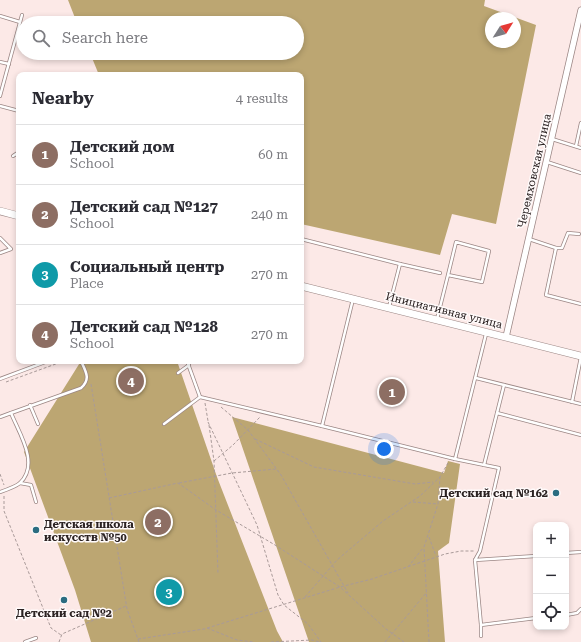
<!DOCTYPE html>
<html lang="en">
<head>
<meta charset="utf-8">
<style>
	:root { --surface:#fff; --page:#f7f7f7; --text:#2b2b33; --muted:#7c7c81; --line:#e1e1e2; --accent:#1a73e8 }
	body { margin:0; font-family:"Roboto Serif",serif; background:var(--page); color:var(--text) }
	.controls { position:absolute; right:12px; bottom:12px; display:grid; overflow:hidden; border-radius:8px; box-shadow:0 2px 6px #0003 }
	.controls button { width:36px; height:36px; display:grid; place-items:center; padding:0; border:0; border-bottom:1px solid var(--line); background:var(--surface); color:var(--text); font:20px sans-serif }
	.compass { position:absolute; left:485px; top:12px; width:36px; height:36px; border-radius:50%; background:var(--surface); box-shadow:0 2px 6px #0003; rotate:53deg }
	.you { position:absolute; left:384px; top:449px; width:14px; height:14px; margin:-10px; border:3px solid #fff; border-radius:50%; background:#1a73e8; box-shadow:0 0 0 6px #1a73e833 }
	.badge { display:grid; place-items:center; width:26px; height:26px; border-radius:50%; background:var(--accent); color:#fff; font-size:13px; font-weight:700 }
	.pin { position:absolute; translate:-50% -50%; border:2px solid #fff; box-shadow:0 1px 4px #0006 }
	.list { margin:0; padding:0; list-style:none }
	h2 { display:flex; justify-content:space-between; align-items:center; height:52px; margin:0; padding:0 16px; font-size:17px }
	h2 small { font-size:13px; font-weight:400; color:var(--muted) }
	.list li { display:grid; grid-template-columns:26px 1fr auto; gap:12px; align-items:center; box-sizing:border-box; height:60px; padding:0 16px; border-top:1px solid var(--line) }
	.list b { display:block; font-size:15px; white-space:nowrap }
	.list p { margin:0; font-size:13px; white-space:nowrap; color:var(--muted) }
	.list em { font-size:13px; font-style:normal; color:var(--muted) }
	.icon { flex:none; width:22px; height:22px; fill:none; stroke:currentColor; stroke-width:2; stroke-linecap:round; stroke-linejoin:round }
	.map { position:relative; flex:none; width:581px; height:642px; overflow:hidden }
	.search { position:absolute; background:var(--surface); box-shadow:0 2px 6px #0003; left:16px; top:16px; width:288px; height:44px; display:flex; align-items:center; gap:10px; box-sizing:border-box; padding:0 14px; border-radius:22px; color:var(--muted); font-size:15px }
	.panel { position:absolute; background:var(--surface); box-shadow:0 2px 6px #0003; left:16px; top:72px; width:288px; height:292px; border-radius:8px }
	.map>svg:first-child { display:block }
</style>
</head>
<body>
<div class="map">
<svg width="581" height="642" viewBox="0 0 581 642">
	<rect width="100%" height="100%" fill="#fce9e7"/>
	<g fill="#bca672" fill-rule="evenodd">
		<path d="M68,0H485L484,6L536,25L496,224L452,214L440,255L301,224V75H99L90,53H297V23H77ZM491,18H515V42H491Z"/>
		<path d="M81,361H177L217,477L277,631L283,642H91L75,590L24,452Z"/>
		<path d="M232,417L444,473L448,461L460,464L449,543L438,551L445,642H309Z"/>
	</g>
	<g fill="none" stroke-linecap="round" stroke-linejoin="round">
		<g stroke="#9b8684" stroke-width="4">
			<g id="service">
				<path d="M0,16L20,22"/>
				<path d="M0,62L9,64"/>
				<path d="M0,96L22,15"/>
				<path d="M0,106L19,111"/>
				<path d="M552,139L581,148"/>
				<path d="M576,146L581,123"/>
				<path d="M13,156L19,152"/>
				<path d="M547,162L581,173"/>
				<path d="M0,238L11,249L0,253"/>
				<path d="M301,239L400,264"/>
				<path d="M529,239L556,248L546,295L581,304"/>
				<path d="M556,248H562L568,233L579,234"/>
				<path d="M389,307L400,264L440,273"/>
				<path d="M437,319L448,275L482,282L489,251L456,242L448,275"/>
				<path d="M187,361L200,397L322,426L353,299"/>
				<path d="M178,373L189,365"/>
				<path d="M476,378L581,404"/>
				<path d="M0,379L48,361"/>
				<path d="M572,402L581,357"/>
				<path d="M30,405L38,424"/>
				<path d="M497,413L504,385"/>
				<path d="M0,417L11,413"/>
				<path d="M164,424L200,397"/>
				<path d="M322,426L455,459L486,334"/>
				<path d="M455,459L499,468L480,551L475,560L536,556"/>
				<path d="M484,465L497,413L581,435"/>
				<path d="M20,483L31,485L36,502"/>
				<path d="M0,492C6,490 15,487 20,483C40,464 19,433 11,413L81,388C91,379 86,372 81,361"/>
				<path d="M566,553L581,552"/>
				<path d="M475,560L481,625L536,618"/>
				<path d="M566,615L577,613L581,609"/>
				<path d="M481,625V636"/>
				<path d="M25,642L36,638"/>
			</g>
		</g>
		<g stroke="#9b8684" stroke-width="7">
			<path id="minor" d="M506,337L581,10"/>
		</g>
		<g stroke="#9b8684" stroke-width="8">
			<g id="secondary">
				<path d="M0,211L19,216"/>
				<path d="M301,286L581,356"/>
			</g>
		</g>
		<g stroke="#a99a99" stroke-width="1" stroke-dasharray="3 2" stroke-linecap="butt">
			<path d="M6,382L64,361"/>
			<path d="M91,384L127,609L139,642"/>
			<path d="M205,403L208,421"/>
			<path d="M221,407L248,430L281,475L348,593"/>
			<path d="M208,422L257,525L278,595L284,605L308,624L321,642"/>
			<path d="M209,425L214,461L218,574"/>
			<path d="M255,439L314,467L415,484L433,482"/>
			<path d="M214,461L233,445L260,417"/>
			<path d="M0,474L4,485"/>
			<path d="M179,483L232,473L276,469"/>
			<path d="M4,496V511L51,628L61,635"/>
			<path d="M109,498L178,483L216,510L275,545L340,587L386,629L404,642"/>
			<path d="M413,502L438,504L440,477"/>
			<path d="M429,537L436,556"/>
			<path d="M408,567L423,548"/>
			<path d="M305,597L337,560L383,521L420,496L440,477L448,463"/>
			<path d="M207,628L237,640L254,642"/>
			<path d="M138,639L204,629L340,587L372,579L445,554L461,551H475"/>
			<path d="M59,642L62,634L126,606"/>
			<path d="M271,642L312,640L320,642"/>
			<path d="M385,642L427,592"/>
			<path d="M429,642L424,547L438,504"/>
		</g>
		<use href="#service" stroke="#fff" stroke-width="2.5"/>
		<use href="#minor" stroke="#fff" stroke-width="5.5"/>
		<use href="#secondary" stroke="#fff" stroke-width="7"/>
	</g>
	<g fill="#2b6c80" stroke="#fffafa" stroke-width="1.5">
		<circle cx="556" cy="493" r="4"/>
		<circle cx="36" cy="530" r="4"/>
		<circle cx="64" cy="600" r="4"/>
	</g>
	<g text-anchor="middle" stroke-width="3" stroke-linejoin="round" paint-order="stroke">
		<g font-size="11" fill="#2b2222" stroke="#fffafa">
			<text transform="translate(534 171) rotate(-77)" y="4">Черемховская улица</text>
			<text transform="translate(444 310) rotate(14)" y="4">Инициативная улица</text>
		</g>
		<g font-size="11" font-weight="bold" fill="#2b2222" stroke="#fffafa" text-anchor="end">
			<text x="548" y="497">Детский сад №162</text>
			<text x="44" y="528" text-anchor="start">Детская школа<tspan x="44" dy="13">искусств №50</tspan></text>
			<text x="64" y="617" text-anchor="middle">Детский сад №2</text>
		</g>
	</g>
</svg>
<div class="controls">
<button>+</button>
<button>−</button>
<button><svg class="icon" aria-label="locate" viewBox="0 0 24 24"><circle cx="12" cy="12" r="6"/><path d="M12 2v4M12 18v4M2 12h4M18 12h4"/></svg></button>
</div>
<svg class="compass" viewBox="-18 -18 36 36"><path d="M0-13l5 13h-10z" fill="#e53935"/><path d="M0 13l5-13h-10z" fill="#7c7c81"/></svg>
<div class="you"></div>
<div class="pin badge" style="left:392px;top:392px;background:#8d6e63">1</div>
<div class="pin badge" style="left:158px;top:522px;background:#8d6e63">2</div>
<div class="pin badge" style="left:169px;top:592px;background:#0f9aa8">3</div>
<div class="pin badge" style="left:131px;top:381px;background:#8d6e63">4</div>
<div class="search"><svg class="icon" aria-label="search" viewBox="0 0 24 24"><circle cx="10" cy="10" r="6"/><path d="M15 15l6 6"/></svg>Search here</div>
<section class="panel">
<h2>Nearby<small>4 results</small></h2>
<ul class="list">
<li><span class="badge" style="background:#8d6e63">1</span><div><b>Детский дом</b><p>School</p></div><em>60 m</em></li>
<li><span class="badge" style="background:#8d6e63">2</span><div><b>Детский сад №127</b><p>School</p></div><em>240 m</em></li>
<li><span class="badge" style="background:#0f9aa8">3</span><div><b>Социальный центр</b><p>Place</p></div><em>270 m</em></li>
<li><span class="badge" style="background:#8d6e63">4</span><div><b>Детский сад №128</b><p>School</p></div><em>270 m</em></li>
</ul>
</section>
</div>
</body>
</html>
